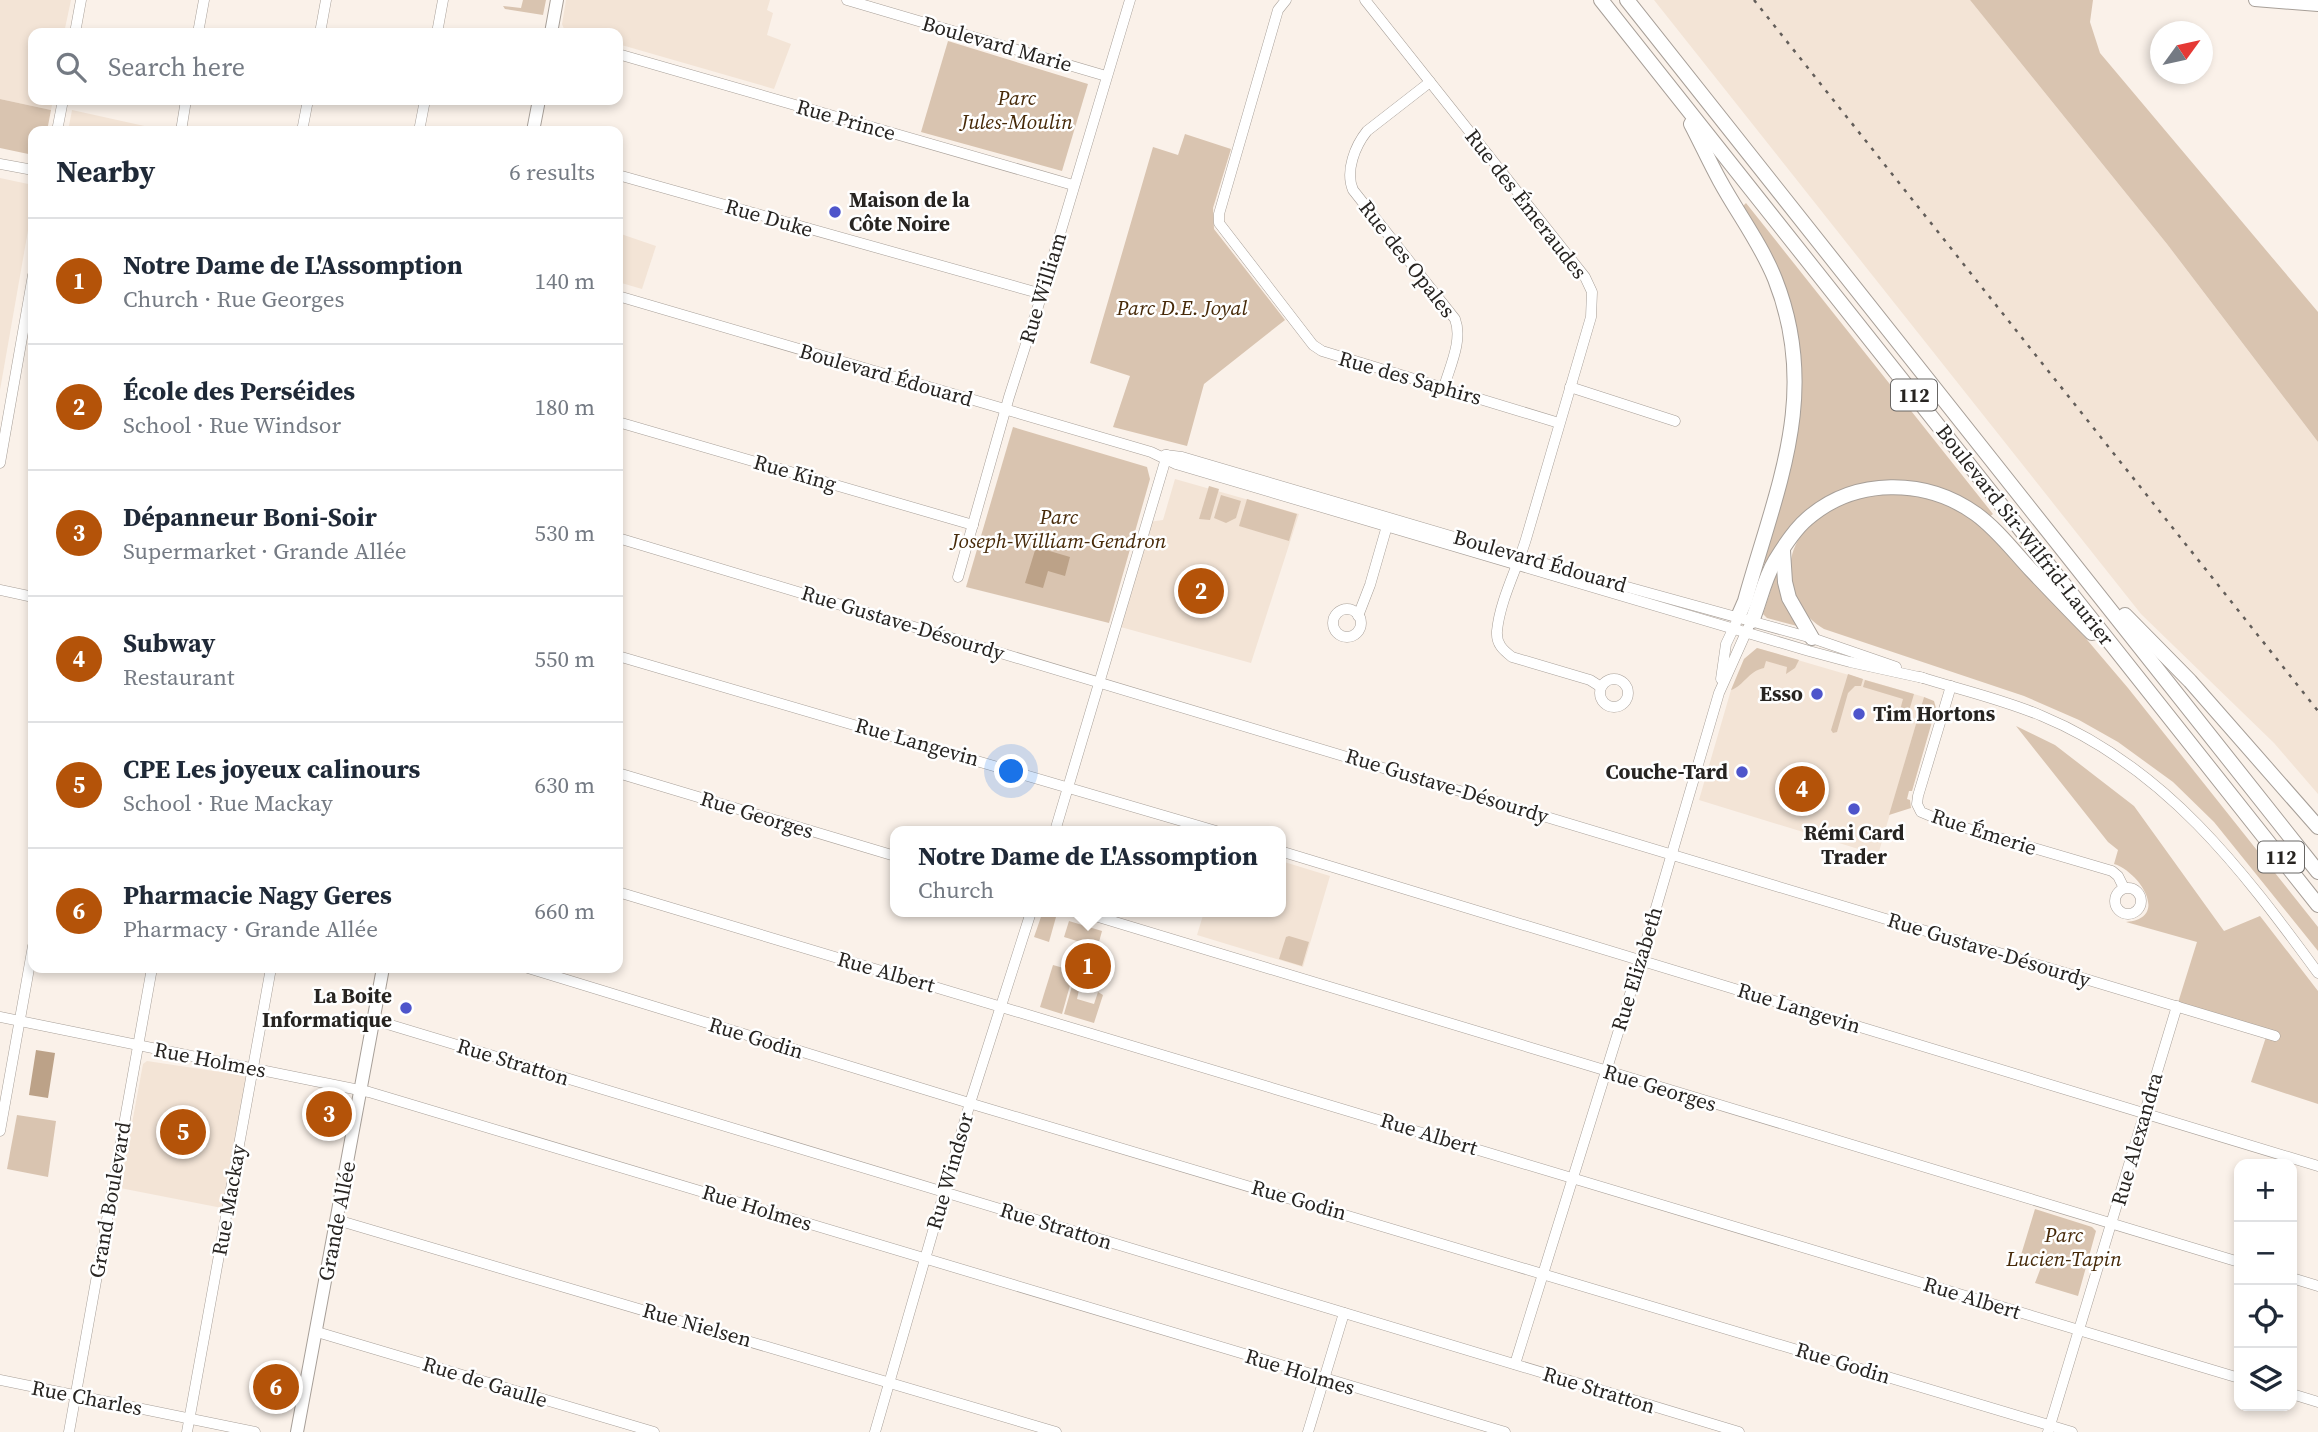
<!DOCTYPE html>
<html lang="en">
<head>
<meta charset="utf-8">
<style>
	:root { --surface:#fff; --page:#f2f2f3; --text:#1f2937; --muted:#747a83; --line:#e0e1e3; --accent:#b45309 }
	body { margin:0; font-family:"Source Serif 4",serif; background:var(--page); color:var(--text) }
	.controls { position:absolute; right:21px; bottom:21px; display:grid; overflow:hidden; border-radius:14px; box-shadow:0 4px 10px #0003 }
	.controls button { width:63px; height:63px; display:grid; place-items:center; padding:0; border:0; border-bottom:2px solid var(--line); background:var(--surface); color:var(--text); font:35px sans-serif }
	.compass { position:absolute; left:2150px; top:21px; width:63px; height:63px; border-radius:50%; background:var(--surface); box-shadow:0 4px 10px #0003; rotate:57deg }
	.you { position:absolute; left:1012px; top:772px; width:24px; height:24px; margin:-18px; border:5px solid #fff; border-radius:50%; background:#1a73e8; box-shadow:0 0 0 10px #1a73e833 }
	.badge { display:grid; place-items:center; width:46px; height:46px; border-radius:50%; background:var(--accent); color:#fff; font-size:23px; font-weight:700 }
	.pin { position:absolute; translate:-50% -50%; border:4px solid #fff; box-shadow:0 2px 7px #0006 }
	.popup { position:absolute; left:890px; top:826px; width:396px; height:91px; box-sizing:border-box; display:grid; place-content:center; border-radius:14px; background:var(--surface); filter:drop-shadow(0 2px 5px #0005); font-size:23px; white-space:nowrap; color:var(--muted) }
	.popup b { font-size:26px; color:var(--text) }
	.popup::after { content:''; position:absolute; left:50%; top:100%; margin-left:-14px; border:14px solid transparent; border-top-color:var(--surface) }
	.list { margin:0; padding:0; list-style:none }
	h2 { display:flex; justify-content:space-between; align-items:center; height:91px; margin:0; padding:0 28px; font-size:30px }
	h2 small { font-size:23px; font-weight:400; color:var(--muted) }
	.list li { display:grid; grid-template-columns:46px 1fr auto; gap:21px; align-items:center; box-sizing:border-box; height:126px; padding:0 28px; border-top:2px solid var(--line) }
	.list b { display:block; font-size:26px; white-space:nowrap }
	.list p { margin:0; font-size:23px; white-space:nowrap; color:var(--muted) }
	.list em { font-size:23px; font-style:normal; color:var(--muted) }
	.icon { flex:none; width:38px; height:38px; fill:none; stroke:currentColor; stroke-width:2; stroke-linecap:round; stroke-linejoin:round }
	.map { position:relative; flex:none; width:2318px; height:1432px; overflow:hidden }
	.search { position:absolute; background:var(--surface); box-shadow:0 4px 10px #0003; left:28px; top:28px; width:595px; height:77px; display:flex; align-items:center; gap:18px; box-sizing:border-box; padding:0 24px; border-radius:14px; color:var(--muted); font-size:26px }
	.panel { position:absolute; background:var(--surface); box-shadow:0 4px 10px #0003; left:28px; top:126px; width:595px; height:847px; border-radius:14px }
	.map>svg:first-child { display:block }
</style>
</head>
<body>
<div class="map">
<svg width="2318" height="1432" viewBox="0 0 2318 1432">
	<rect width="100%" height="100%" fill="#faf1e9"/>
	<g fill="#f3e4d6">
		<path d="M0,0H71L64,33H33V100H53L51,110L0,99Z"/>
		<path d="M566,0H770L767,10L773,13L767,35L791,44L774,89L618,44V33H581L564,29L562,24Z"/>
		<path d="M1654,0H1970L2167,244L2318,442V794L2274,743L2141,614Z"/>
		<path d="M72,110L167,131H68Z"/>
		<path d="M0,178L33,185V202L0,390Z"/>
		<path d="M618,233L656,246L642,289L618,282Z"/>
		<path d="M1175,479L1299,514L1251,663L1117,626L1148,522L1163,520Z"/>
		<path d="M1757,648L1924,697L1878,855L1699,800L1731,690L1744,659Z"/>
		<path d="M1281,861L1330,876L1303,967L1197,935L1204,912H1280Z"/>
		<path d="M147,1061L247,1076L222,1208L120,1188L143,1064Z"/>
	</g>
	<g fill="#d9c4b0">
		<path d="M523,0H546L543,15L505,9L503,6L521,8Z"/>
		<path d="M1970,0H2093L2090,22L2100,53L2318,312V442L2167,244Z"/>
		<path d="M948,41L1088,84L1062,171L921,132Z"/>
		<path d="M0,99L51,110L47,131H33V155L0,148Z"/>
		<path d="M1185,134L1231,149L1213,208L1214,229L1285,320L1204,384L1187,446L1113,427L1130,376L1090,363L1153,147L1178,155Z"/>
		<path d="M1746,203L1993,514L1988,518L1945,492L1840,493L1767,564L1762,563L1793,451L1797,347L1742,207Z"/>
		<path d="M1013,427L1147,467L1150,479L1109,623L966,587Z"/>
		<path d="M1209,486L1219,489L1210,520L1199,519Z"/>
		<path d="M1909,493L1953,506L1984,528L2060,608L2128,688L2318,927V951L2214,822L2173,782L2118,742L2079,720L2024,696L1824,629C1803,616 1793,600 1791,576C1785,529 1835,500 1876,494C1887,493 1898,493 1909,493Z"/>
		<path d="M1221,495L1241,501L1236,518L1226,523L1214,518Z"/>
		<path d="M1247,499L1297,514L1289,541L1239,526Z"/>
		<path d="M1779,565L1797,626L1767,618L1763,614Z"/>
		<path d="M1757,648L1799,660L1795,668L1786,674L1787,667L1766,661L1764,668C1748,671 1744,686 1731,690L1744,659Z"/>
		<path d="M1848,674L1863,679L1861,686H1855L1848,693L1837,732L1833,733L1831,730Z"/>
		<path d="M1865,680L1914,694L1909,711L1900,710L1903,699L1863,687Z"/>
		<path d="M1924,697L1934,701L1936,708L1912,791H1909L1907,799L1910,800L1911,808L1889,815Z"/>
		<path d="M2016,726L2055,745L2134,806L2224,931L2260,916L2318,991V1104L2251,1082L2267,1034L2177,1006L2197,942L2126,922C2170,919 2140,872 2114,864L2118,850L2108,842Z"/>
		<path d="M1042,914L1056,917L1049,942L1034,937Z"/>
		<path d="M1069,921L1102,931L1099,942L1095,941L1093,946L1064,937Z"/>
		<path d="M1289,936L1309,942L1302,966L1279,959L1286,937Z"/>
		<path d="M1053,965L1074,971L1062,1014L1040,1007Z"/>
		<path d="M1076,972L1081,974L1076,989L1079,990L1077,999L1094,1004L1098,992L1103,995L1094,1023L1064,1014Z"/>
		<path d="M17,1115L56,1121L48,1177L7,1169Z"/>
		<path d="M2035,1209L2092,1227L2096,1231L2078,1296L2035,1283L2043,1262L2021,1255Z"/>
	</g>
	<g fill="#bca288">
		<path d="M1036,547L1070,557L1065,576L1048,571L1043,588L1025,583Z"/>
		<path d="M36,1050L55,1053L48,1098L29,1095Z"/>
	</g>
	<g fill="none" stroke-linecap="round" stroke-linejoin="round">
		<g stroke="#a79f98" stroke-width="11">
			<g id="minor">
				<path d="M847,0L1106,76"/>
				<path d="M1286,0L1278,10L1219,214V223L1313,345L1322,351L1559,423"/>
				<path d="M1365,0L1585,277L1592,292L1591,317C1569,391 1548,465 1526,539C1517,569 1500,600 1497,631C1496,644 1503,650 1512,657L1590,680L1601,687"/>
				<path d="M75,33L81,0"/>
				<path d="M198,33L204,0"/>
				<path d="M320,33L326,0"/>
				<path d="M437,33L443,0"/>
				<path d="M618,54L1073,185"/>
				<path d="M1430,82L1367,131C1355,146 1345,171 1353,190L1455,319C1463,340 1450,366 1444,387"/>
				<path d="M57,131L63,100"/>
				<path d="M181,131L186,100"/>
				<path d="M302,131L308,100"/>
				<path d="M419,131L425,100"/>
				<path d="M0,164L33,170"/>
				<path d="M618,175L1042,294"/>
				<path d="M618,296L1151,452L1176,464L1809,651L1850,662L1923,678"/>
				<path d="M1570,387L1675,421"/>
				<path d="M618,422L973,525"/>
				<path d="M1165,455L1182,457L1580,574L1812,638L1896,667"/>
				<path d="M0,463L33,275"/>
				<path d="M618,538L2275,1036"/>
				<path d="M958,577L1009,397L1042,294L1130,0"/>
				<path d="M0,590L33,597"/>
				<circle cx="1347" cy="623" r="14"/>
				<path d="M1358,616L1370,585L1389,519"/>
				<path d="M618,656L1216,831"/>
				<path d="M1920,677C1961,690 2002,699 2042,716C2165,767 2241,868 2318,973"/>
				<path d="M1721,679L1726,644L1736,623"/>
				<circle cx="1614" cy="693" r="14"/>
				<path d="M1951,686L1918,796L1917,804L1921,812L1945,822L2112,871L2118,876L2124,888"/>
				<path d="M618,773L895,856"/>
				<path d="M1055,831L1167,455"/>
				<path d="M1280,851L2318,1166"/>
				<circle cx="2128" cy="901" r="13"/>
				<path d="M618,892L2239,1378"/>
				<path d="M1082,912L2239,1262"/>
				<path d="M528,968L979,1106L2072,1432"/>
				<path d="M0,1017L369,1092L1505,1432"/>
				<path d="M374,1020L1739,1432"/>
				<path d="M0,1131L33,946"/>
				<path d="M337,1220L1056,1432"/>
				<path d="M2292,1278L2318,1286"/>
				<path d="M317,1332L654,1432"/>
				<path d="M1515,1364L1641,959L1719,693L1748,628"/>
				<path d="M0,1380L255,1432"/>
				<path d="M2292,1394L2318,1402"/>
				<path d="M69,1432L152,968"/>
				<path d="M187,1432L271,968"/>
				<path d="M875,1432L970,1103L1031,912"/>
				<path d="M1308,1432L1344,1313"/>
				<path d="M2048,1432L2177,1006"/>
			</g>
		</g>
		<g stroke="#a79f98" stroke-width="14">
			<g id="major">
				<path d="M2255,0L2318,5"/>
				<path d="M551,33L557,0"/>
				<path d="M533,131L539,100"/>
				<path d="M297,1432L383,968"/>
			</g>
		</g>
		<g stroke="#a79f98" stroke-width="16">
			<g id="highway">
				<path d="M1601,0L2318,905"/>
				<path d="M1627,0L2318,872"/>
				<path d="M1691,124C1701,143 1710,163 1720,181C1738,214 1761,244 1775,279C1821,395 1776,489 1745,601L1738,617"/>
				<path d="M1783,551L1785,582L1789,598L1812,638"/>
				<path d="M2125,615L2190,681L2318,827"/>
				<path d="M1752,621C1760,602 1764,579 1775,561C1784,546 1794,530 1807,519C1855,477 1926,478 1976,514C1998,530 2014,552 2032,571C2052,592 2072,613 2092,633"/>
			</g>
		</g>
		<use href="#minor" stroke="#fff" stroke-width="10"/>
		<use href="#major" stroke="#fff" stroke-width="12"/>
		<use href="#highway" stroke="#fff" stroke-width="14"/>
		<path stroke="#635e5a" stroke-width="2.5" stroke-dasharray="3.5 7" stroke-linecap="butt" d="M1754,0L2318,711"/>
	</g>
	<g fill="#4e55cb" stroke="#fff" stroke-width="2.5">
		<circle cx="835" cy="212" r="7"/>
		<circle cx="1817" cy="694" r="7"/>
		<circle cx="1859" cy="714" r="7"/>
		<circle cx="1742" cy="772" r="7"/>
		<circle cx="1854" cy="809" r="7"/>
		<circle cx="406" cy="1008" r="7"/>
	</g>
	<g text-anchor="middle" stroke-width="5" stroke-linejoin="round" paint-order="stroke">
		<g fill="#fff" stroke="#686664" stroke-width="2">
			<rect x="1891" y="379.5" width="46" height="31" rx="5"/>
			<rect x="2258" y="841.5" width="46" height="31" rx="5"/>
		</g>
		<g font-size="19" font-weight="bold" fill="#272421">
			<text x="1914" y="402">112</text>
			<text x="2281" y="864">112</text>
		</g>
		<g font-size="21" fill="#272421" stroke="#fff">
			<text transform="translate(997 44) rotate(16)" y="7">Boulevard Marie</text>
			<text transform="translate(846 120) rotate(16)" y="7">Rue Prince</text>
			<text transform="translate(1526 204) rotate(52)" y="7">Rue des Émeraudes</text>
			<text transform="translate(769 218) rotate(16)" y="7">Rue Duke</text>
			<text transform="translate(1407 259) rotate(52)" y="7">Rue des Opales</text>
			<text transform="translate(1043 288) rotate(-73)" y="7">Rue William</text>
			<text transform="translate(886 375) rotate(16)" y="7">Boulevard Édouard</text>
			<text transform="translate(1410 378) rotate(16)" y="7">Rue des Saphirs</text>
			<text transform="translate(795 473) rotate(16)" y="7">Rue King</text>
			<text transform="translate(2025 535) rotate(52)" y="7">Boulevard Sir-Wilfrid-Laurier</text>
			<text transform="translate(1540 561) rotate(16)" y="7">Boulevard Édouard</text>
			<text transform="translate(903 623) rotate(17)" y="7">Rue Gustave-Désourdy</text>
			<text transform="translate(917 742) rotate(16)" y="7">Rue Langevin</text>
			<text transform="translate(1447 786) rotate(17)" y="7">Rue Gustave-Désourdy</text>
			<text transform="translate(757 815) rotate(17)" y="7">Rue Georges</text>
			<text transform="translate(1984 832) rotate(18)" y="7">Rue Émerie</text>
			<text transform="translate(1989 950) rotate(17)" y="7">Rue Gustave-Désourdy</text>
			<text transform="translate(1637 969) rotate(-73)" y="7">Rue Elizabeth</text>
			<text transform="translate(886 972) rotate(16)" y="7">Rue Albert</text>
			<text transform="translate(1799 1008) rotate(17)" y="7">Rue Langevin</text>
			<text transform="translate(756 1038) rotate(17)" y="7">Rue Godin</text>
			<text transform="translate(210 1060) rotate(11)" y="7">Rue Holmes</text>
			<text transform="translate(513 1062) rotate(17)" y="7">Rue Stratton</text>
			<text transform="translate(1660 1088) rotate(17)" y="7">Rue Georges</text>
			<text transform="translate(1429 1134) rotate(17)" y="7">Rue Albert</text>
			<text transform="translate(2137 1139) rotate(-74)" y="7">Rue Alexandra</text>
			<text transform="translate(950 1171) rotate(-74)" y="7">Rue Windsor</text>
			<text transform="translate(110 1200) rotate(-80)" y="7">Grand Boulevard</text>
			<text transform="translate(229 1200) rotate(-80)" y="7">Rue Mackay</text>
			<text transform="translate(1299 1200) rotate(16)" y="7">Rue Godin</text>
			<text transform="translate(757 1208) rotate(17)" y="7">Rue Holmes</text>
			<text transform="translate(337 1221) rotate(-79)" y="7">Grande Allée</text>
			<text transform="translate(1056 1226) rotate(17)" y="7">Rue Stratton</text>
			<text transform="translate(1972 1298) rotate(17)" y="7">Rue Albert</text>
			<text transform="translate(697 1325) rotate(16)" y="7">Rue Nielsen</text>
			<text transform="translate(1843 1363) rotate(17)" y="7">Rue Godin</text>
			<text transform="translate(1300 1372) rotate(17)" y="7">Rue Holmes</text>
			<text transform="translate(485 1382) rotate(17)" y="7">Rue de Gaulle</text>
			<text transform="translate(1599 1390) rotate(17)" y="7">Rue Stratton</text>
			<text transform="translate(87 1398) rotate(11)" y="7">Rue Charles</text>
		</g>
		<g font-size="21" font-style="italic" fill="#462908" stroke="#fff">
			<text x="1017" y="105">Parc<tspan x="1017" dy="24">Jules-Moulin</tspan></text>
			<text x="1182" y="315">Parc D.E. Joyal</text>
			<text x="1059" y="524">Parc<tspan x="1059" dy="24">Joseph-William-Gendron</tspan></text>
			<text x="2064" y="1242">Parc<tspan x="2064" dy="24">Lucien-Tapin</tspan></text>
		</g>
		<g font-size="21" font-weight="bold" fill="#272421" stroke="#fff" text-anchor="end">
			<text x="849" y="207" text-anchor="start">Maison de la<tspan x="849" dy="24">Côte Noire</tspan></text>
			<text x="1803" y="701">Esso</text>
			<text x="1873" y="721" text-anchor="start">Tim Hortons</text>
			<text x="1728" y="779">Couche-Tard</text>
			<text x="1854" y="840" text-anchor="middle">Rémi Card<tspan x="1854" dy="24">Trader</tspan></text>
			<text x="392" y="1003">La Boite<tspan x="392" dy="24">Informatique</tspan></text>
		</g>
	</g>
</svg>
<div class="controls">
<button>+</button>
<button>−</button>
<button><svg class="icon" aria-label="locate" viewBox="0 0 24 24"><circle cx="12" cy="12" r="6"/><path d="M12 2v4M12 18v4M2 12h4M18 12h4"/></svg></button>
<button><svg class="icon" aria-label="layers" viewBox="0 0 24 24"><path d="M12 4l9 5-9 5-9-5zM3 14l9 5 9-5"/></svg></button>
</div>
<svg class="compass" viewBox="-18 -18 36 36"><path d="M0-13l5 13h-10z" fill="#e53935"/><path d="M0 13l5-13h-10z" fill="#747a83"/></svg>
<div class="you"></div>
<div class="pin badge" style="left:1088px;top:966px">1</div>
<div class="popup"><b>Notre Dame de L'Assomption</b>Church</div>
<div class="pin badge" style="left:1201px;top:591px">2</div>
<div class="pin badge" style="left:329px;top:1114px">3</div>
<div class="pin badge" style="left:1802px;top:789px">4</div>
<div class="pin badge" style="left:183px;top:1132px">5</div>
<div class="pin badge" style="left:276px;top:1387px">6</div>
<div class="search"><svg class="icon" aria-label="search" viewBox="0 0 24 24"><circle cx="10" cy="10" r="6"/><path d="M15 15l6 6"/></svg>Search here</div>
<section class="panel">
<h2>Nearby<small>6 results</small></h2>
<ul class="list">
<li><span class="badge">1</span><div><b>Notre Dame de L'Assomption</b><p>Church · Rue Georges</p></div><em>140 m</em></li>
<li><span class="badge">2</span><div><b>École des Perséides</b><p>School · Rue Windsor</p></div><em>180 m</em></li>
<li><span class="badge">3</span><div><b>Dépanneur Boni-Soir</b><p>Supermarket · Grande Allée</p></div><em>530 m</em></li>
<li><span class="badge">4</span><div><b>Subway</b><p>Restaurant</p></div><em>550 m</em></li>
<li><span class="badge">5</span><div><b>CPE Les joyeux calinours</b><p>School · Rue Mackay</p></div><em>630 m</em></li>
<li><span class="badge">6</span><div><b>Pharmacie Nagy Geres</b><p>Pharmacy · Grande Allée</p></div><em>660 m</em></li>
</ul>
</section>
</div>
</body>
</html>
